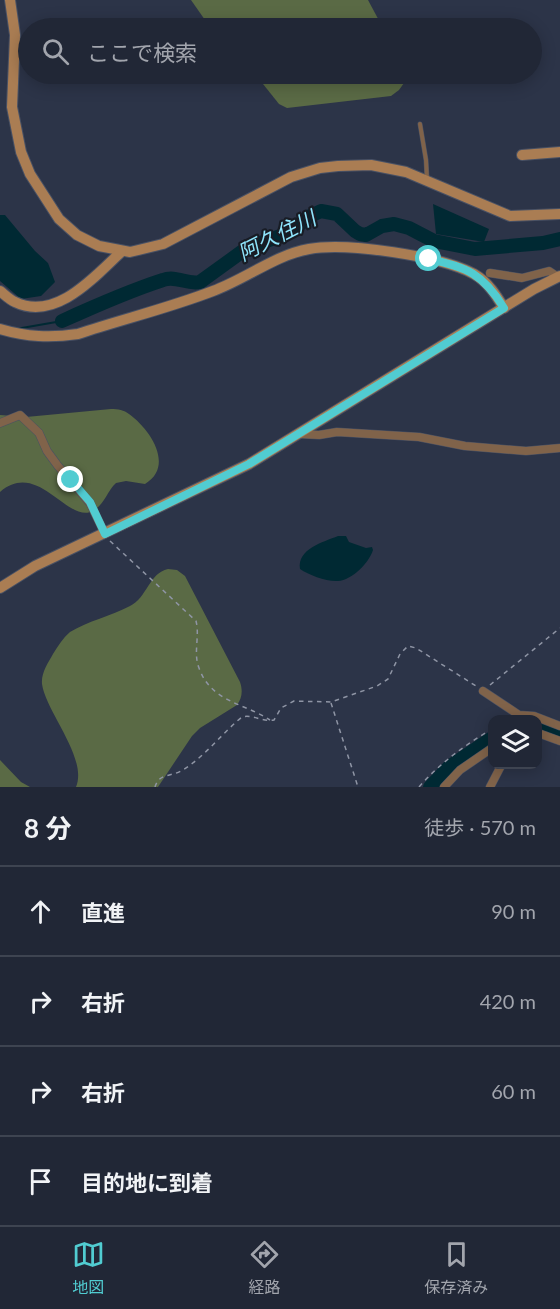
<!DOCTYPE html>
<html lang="ja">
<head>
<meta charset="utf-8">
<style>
	:root { --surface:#212736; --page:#2d3342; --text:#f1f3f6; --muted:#a2a5ad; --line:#3e4451; --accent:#51ccd1 }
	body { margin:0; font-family:Lato,"Noto Sans JP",sans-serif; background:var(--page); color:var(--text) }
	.controls { position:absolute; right:18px; bottom:18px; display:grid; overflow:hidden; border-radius:12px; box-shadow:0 3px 15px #0003 }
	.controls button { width:54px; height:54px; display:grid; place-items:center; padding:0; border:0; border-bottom:2px solid var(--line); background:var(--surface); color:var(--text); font:30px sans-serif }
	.stop { position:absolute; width:18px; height:18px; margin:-14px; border:4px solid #51ccd1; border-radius:50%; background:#fff }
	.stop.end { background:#51ccd1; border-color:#fff; box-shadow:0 2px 6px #0008 }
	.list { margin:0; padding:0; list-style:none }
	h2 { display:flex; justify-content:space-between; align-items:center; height:78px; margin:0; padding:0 24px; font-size:26px }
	h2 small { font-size:20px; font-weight:400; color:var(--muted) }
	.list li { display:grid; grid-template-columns:39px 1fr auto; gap:18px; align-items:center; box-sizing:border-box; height:90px; padding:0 24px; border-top:2px solid var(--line) }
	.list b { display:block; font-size:22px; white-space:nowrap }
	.list em { font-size:20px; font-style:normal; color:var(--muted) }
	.icon { flex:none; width:33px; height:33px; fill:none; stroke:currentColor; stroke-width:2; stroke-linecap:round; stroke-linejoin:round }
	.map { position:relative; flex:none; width:560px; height:787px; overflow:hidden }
	.search { position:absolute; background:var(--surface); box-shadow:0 3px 15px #0003; left:18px; right:18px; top:18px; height:66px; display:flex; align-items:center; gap:15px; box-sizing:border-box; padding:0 21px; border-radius:33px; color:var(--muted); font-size:22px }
	.sheet { height:438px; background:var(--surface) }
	nav { display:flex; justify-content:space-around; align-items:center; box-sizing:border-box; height:84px; border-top:2px solid var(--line); background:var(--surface); font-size:16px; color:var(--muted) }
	nav a { display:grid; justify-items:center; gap:3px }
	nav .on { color:var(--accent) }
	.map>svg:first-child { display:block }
</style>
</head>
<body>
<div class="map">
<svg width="560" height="787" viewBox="0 0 560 787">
	<rect width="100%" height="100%" fill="#2c3448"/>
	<g fill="#5a6a45">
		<path d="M191,0H368L383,28H215L205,20Z"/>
		<path d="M255,74H403L404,83L399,90L391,96L287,108L279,104Z"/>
		<path d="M111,409C118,409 124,410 129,414C150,429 175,466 145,484L126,481L116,483C107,491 105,504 93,511C67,524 38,459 0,492V415L26,417Z"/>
		<path d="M168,569L177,570L185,576L240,682C243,691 242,698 237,705L200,728L192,736L158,787H76C88,758 46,712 42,684C41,673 48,663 53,654C58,646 63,638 70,632C88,621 111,616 130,606C147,598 149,573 168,569Z"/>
		<path d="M0,760L21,782L30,787H0Z"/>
	</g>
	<g fill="#002933">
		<path d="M433,204L489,229L484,242L436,234Z"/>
		<path d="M0,215H5L35,251L48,263L55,282L41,296L21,299L0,281Z"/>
		<path d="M338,536H346L349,542L366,548L372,547L373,550C369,563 352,580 338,581C327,582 309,575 300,569C297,549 323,542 338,536Z"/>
	</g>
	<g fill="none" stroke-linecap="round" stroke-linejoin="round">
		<path stroke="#002933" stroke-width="2" d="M16,329L62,321"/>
		<g stroke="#002933" stroke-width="14">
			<path d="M62,321C95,306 129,291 163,280C176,275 187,285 200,282L247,248L291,232L308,217L321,211L337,214L355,231L360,234L366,235L382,226L394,224L409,228L434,241L475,249L543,243L560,239"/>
			<path d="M538,725L560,733"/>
			<path d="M430,787L449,767L492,738"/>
		</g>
		<g stroke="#495164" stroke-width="5">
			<path id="lane" d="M420,124L426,160L427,179"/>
		</g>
		<g stroke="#495164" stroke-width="9">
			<g id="street">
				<path d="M490,273L522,278L549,271L558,277"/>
				<path d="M0,423L20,415L39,433L47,451L58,466L90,503L105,534"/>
				<path d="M300,434L319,435L337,432L419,437L465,446L526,451L560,448"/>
				<path d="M483,691L519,715L534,716L560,726"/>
				<path d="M538,733L560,741"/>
				<path d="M444,787L460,770L492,748"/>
				<path d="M490,787L502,764"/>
			</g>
		</g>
		<g stroke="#495164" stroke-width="12">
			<g id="secondary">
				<path d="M10,0L15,35L12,107L21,152L30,174L59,219L77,235L99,246L130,252L163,244L291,177L320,168L338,166L371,165L406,172L510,216L560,214"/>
				<path d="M522,155L560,152"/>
				<path d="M0,291C5,295 10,300 15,302C56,322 95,276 121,252"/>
				<path d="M0,329C27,337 50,338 78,334C123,319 169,308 213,291C246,279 275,255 309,249C346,242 441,256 474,274C488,282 496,295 504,308"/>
				<path d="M0,588L35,566L249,464L534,289L560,276"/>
			</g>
		</g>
		<g stroke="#8f95a5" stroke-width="1.5" stroke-dasharray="4.5 4.5" stroke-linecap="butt">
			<path d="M110,541L196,621C200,636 193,653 199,668C211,702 244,703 270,720"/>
			<path d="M490,685L560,628"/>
			<path d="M331,703L358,787"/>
			<path d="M155,787C159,773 170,777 181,771C205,757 221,734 242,717C252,714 262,722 274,720L281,708L294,701L331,702L377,686L388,679L400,654L408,646L416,648L476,686"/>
			<path d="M419,787C440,763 465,745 492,729"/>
		</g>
		<use href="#lane" stroke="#80634a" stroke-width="4"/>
		<use href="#street" stroke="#80634a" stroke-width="8"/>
		<use href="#secondary" stroke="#aa7d53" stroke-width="10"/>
	</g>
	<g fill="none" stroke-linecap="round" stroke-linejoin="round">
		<path stroke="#51ccd1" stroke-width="8" d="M71,480L90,502L105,534L249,464L504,308C483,274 467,267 429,259"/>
	</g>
	<g text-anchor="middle" stroke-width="4.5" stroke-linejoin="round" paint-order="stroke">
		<g font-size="21" font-style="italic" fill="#8fe5fc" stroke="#181c25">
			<text transform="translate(277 236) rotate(-27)" y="7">阿久住川</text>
		</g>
	</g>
</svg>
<div class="controls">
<button><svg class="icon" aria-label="layers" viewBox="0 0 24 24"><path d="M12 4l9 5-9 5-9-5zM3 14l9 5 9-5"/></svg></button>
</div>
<div class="stop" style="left:429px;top:259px"></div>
<div class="stop end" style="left:71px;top:480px"></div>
<div class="search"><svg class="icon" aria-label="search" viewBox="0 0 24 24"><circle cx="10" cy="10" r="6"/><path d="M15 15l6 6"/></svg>ここで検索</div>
</div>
<section class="sheet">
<h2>8 分<small>徒歩 · 570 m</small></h2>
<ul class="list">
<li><svg class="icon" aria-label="ahead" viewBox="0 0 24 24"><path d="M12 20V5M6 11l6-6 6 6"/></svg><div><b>直進</b></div><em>90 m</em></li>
<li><svg class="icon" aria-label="right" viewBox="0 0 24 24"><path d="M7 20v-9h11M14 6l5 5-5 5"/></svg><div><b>右折</b></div><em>420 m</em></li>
<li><svg class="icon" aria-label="right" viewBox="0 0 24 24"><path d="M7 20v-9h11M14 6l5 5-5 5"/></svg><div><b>右折</b></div><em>60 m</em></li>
<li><svg class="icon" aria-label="arrive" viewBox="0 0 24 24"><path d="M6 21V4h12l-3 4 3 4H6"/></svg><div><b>目的地に到着</b></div></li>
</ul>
</section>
<nav>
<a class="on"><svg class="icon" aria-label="map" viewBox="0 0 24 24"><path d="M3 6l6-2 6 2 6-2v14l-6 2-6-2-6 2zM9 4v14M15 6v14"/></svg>地図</a>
<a><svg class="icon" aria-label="directions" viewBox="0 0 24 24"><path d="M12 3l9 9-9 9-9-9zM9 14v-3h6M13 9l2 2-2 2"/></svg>経路</a>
<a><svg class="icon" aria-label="saved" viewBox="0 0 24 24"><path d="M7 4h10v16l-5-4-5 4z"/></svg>保存済み</a>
</nav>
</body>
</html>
